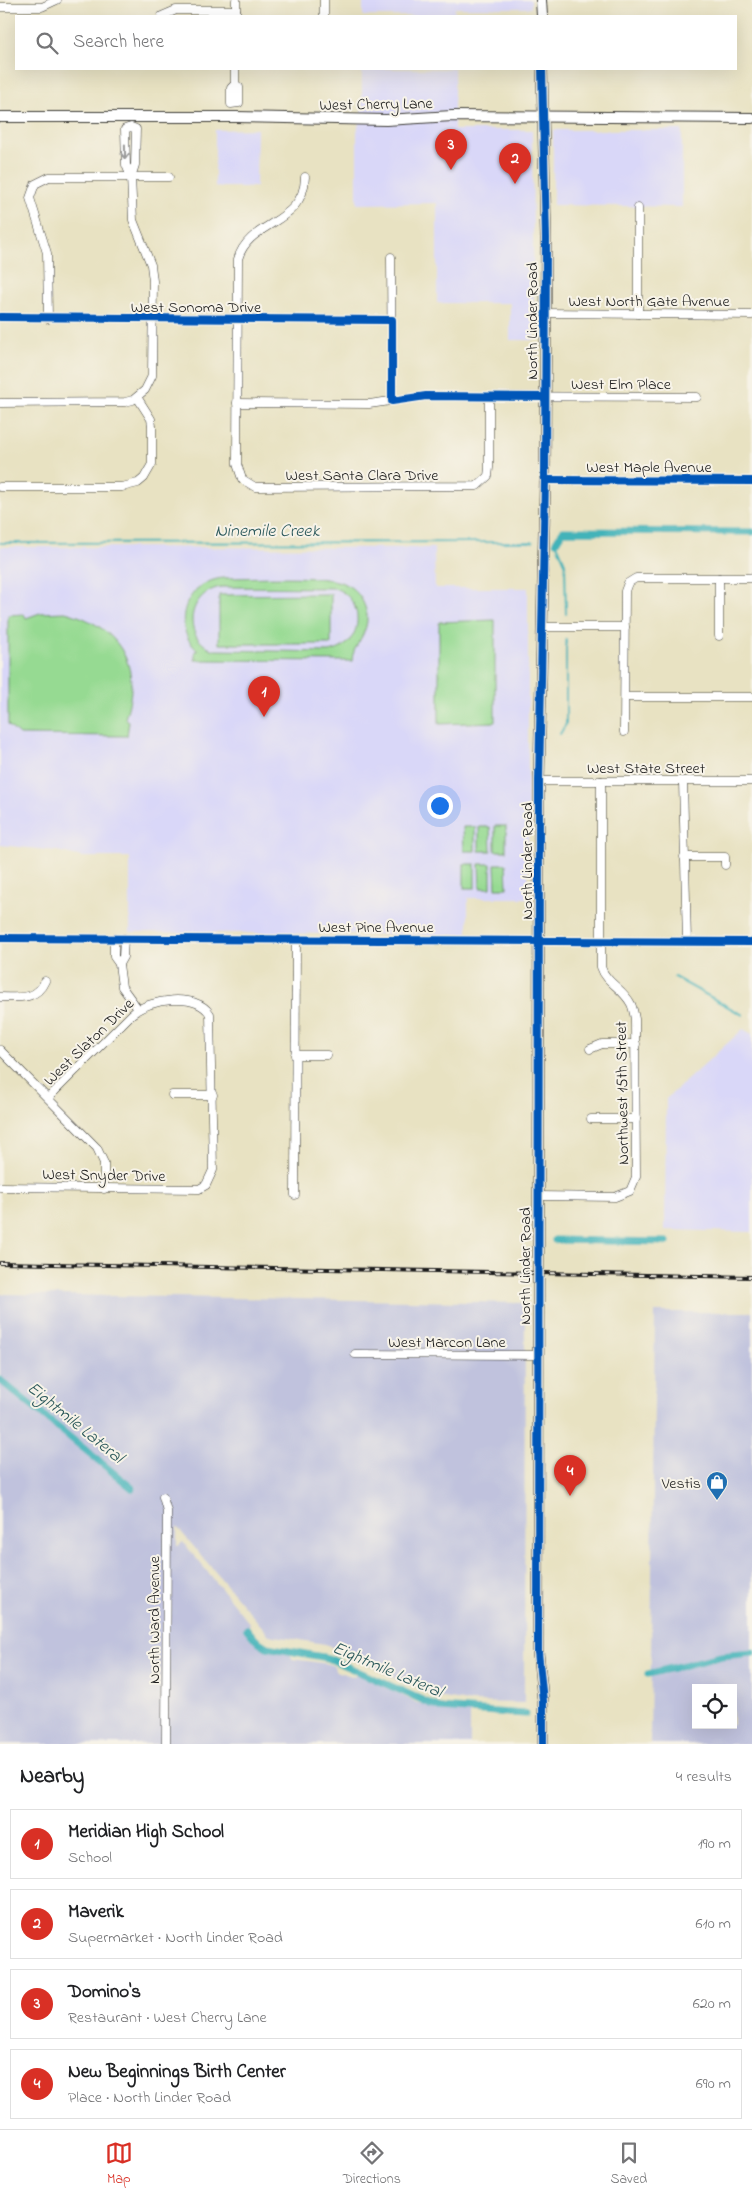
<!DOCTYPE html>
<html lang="en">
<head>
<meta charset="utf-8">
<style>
	:root { --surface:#fff; --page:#f6f6f6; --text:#202124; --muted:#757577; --line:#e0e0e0; --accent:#d93025 }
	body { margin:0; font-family:"Indie Flower",sans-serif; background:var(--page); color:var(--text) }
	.controls { position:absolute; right:15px; bottom:15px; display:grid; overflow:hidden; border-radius:0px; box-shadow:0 5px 20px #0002 }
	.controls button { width:45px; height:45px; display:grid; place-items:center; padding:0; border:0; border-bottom:1px solid var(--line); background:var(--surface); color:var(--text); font:25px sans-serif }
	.you { position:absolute; left:439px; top:805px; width:18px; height:18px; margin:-12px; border:4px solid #fff; border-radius:50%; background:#1a73e8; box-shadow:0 0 0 8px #1a73e833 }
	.badge { display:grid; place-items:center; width:32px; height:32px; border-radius:50%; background:var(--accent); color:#fff; font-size:16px; font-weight:700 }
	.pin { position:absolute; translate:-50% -41px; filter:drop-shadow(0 1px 2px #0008) }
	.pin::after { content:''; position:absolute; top:26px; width:18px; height:15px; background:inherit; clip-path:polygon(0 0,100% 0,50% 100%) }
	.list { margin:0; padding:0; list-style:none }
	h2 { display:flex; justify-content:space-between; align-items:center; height:65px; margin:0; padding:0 20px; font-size:21px }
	h2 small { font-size:16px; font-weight:400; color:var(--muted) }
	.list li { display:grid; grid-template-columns:32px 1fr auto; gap:15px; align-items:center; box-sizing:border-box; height:70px; margin:0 10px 10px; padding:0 10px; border:1px solid var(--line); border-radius:0px }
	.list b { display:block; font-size:19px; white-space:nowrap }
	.list p { margin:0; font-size:16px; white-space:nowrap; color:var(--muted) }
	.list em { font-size:16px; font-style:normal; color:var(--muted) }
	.icon { flex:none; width:28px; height:28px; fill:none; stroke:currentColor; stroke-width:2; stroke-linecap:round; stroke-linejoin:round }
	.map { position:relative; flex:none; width:752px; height:1744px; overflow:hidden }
	.search { position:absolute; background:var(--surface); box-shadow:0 5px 20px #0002; left:15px; right:15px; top:15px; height:55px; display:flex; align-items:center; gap:12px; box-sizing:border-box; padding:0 18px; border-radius:0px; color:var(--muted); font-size:19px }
	.sheet { height:385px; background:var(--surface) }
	nav { display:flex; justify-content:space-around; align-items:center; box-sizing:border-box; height:70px; border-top:1px solid var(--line); background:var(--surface); font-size:14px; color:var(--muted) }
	nav a { display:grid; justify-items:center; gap:2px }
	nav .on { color:var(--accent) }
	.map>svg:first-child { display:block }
</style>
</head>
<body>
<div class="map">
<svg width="752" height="1744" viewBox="0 0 752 1744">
	<rect width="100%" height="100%" fill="#f7f3e8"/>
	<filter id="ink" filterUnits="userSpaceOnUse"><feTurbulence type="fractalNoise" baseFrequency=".02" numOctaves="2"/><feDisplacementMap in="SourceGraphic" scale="10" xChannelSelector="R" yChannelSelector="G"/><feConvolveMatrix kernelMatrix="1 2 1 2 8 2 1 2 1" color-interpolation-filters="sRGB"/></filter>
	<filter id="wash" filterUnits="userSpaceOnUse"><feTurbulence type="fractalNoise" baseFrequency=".0096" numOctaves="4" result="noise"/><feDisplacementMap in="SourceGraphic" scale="20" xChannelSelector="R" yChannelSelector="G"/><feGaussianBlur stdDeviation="1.12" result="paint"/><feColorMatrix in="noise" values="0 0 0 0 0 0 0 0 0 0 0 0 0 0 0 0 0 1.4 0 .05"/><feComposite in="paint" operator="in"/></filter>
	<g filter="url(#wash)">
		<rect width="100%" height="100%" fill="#e8e2c2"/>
		<g fill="#d9d7f8">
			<path d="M363,0H531V8H455L454,16H363Z"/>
			<path d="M362,69H454V130H532L534,340H510V303H437V203L357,204V132L362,108Z"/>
			<path d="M257,129L256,187H215V130Z"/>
			<path d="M553,130H682V207L553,205Z"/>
			<path d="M0,547L434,548L435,588H528V898H468V935L130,932V857H83L57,851L0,845Z"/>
			<path d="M743,1029L752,1034V1232L665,1230L666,1099Z"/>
		</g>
		<g fill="#c0c2dd" fill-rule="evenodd">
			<path d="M0,1294L525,1303L524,1703L468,1702L444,1698L396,1679L354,1656L325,1644L269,1635L177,1527V1547L183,1542L250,1624L246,1631L260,1646L291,1655L292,1659L329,1664L334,1666L335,1671L355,1677L356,1672L417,1703L470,1711V1744H0Z"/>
			<path d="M655,1312H752V1744H650ZM696,1688H733V1725H696Z"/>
		</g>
		<g fill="#96da92" stroke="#597b57" fill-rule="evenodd">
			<path d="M224,578C250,578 323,574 343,583C356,588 365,601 367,615C369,635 352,645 352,661L195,660V651H198C169,625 186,581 224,578ZM221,587L334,588C367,599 364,646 329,652L214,650C181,638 187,593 221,587Z"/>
			<path d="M331,594V644H219V595Z"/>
			<path d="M65,612C117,625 144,665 125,718L129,721L127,736L19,735L8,725V615L24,614L26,618L40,613Z"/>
			<path d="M495,620V722L439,724V622Z"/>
			<rect x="495" y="826" width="11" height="25"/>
			<path d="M463,827H475V851H464Z"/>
			<path d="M479,827H490L491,851H479Z"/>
			<rect x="464" y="864" width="11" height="24"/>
			<path d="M479,864H491V888H480Z"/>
			<path d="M495,864H506L507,888H496Z"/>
		</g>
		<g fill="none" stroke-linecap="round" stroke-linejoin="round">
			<g stroke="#42b3b9" stroke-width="2">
				<path d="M556,542L565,563L566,614"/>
				<path d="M0,543L533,542"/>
				<path d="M560,734L566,724V640"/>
				<path d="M674,977L743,1015"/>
			</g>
			<g stroke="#42b3b9" stroke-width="7">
				<path d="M556,542L563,531L752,532"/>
				<path d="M555,1240L667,1242"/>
				<path d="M0,1380L132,1488"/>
				<path d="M247,1629L256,1640L267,1647L328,1658L440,1708L525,1714"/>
				<path d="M648,1674L721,1656L752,1653"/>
			</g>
		</g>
	</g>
	<g filter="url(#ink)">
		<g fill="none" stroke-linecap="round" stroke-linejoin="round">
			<g stroke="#3b3a35" stroke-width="9">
				<g id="minor">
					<path d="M324,0V16"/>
					<path d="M0,7H42L57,0"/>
					<path d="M162,16L176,10H236"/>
					<path d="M236,16V0"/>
					<path d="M235,84L231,88V104L239,103V87L235,84V69"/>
					<path d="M305,177C304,225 249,220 238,259L237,464L242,479L255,487L477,486L488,476L489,468V397"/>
					<path d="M391,257L392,401"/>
					<path d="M545,313L752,315"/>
					<path d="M638,314V208"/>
					<path d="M0,317L392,320"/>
					<path d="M48,319L47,253L30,198L35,184L49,177H169"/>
					<path d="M0,403L125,402L133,400L145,390L152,376L153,281L151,265L133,220L131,177L126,165L125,129L131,127L136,129L135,165L131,177"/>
					<path d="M237,403L369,404L426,396L697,397"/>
					<path d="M545,480L752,481"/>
					<path d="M0,487H122L138,483L144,478L152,464V426L151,419L137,397"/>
					<path d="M543,627H625"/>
					<path d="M719,636V578"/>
					<path d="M625,697H752"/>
					<path d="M624,732L625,591L628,583L636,578H752"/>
					<path d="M539,781H752"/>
					<path d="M683,781L687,942"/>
					<path d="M684,857H725V865"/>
					<path d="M0,938L752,942"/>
					<path d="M114,938V957L119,964L123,957L124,938"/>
					<path d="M119,964L122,987L138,1009"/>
					<path d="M0,997C19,997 36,1001 45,981"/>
					<path d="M590,1049L602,1044H636"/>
					<path d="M0,1050L97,1148L104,1163V1189"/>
					<path d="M295,1055H327"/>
					<path d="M172,1095H213"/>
					<path d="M591,1119H636"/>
					<path d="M0,1187L199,1189L206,1185L213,1170L210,1014C196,992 150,999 132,1014L48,1098"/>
					<path d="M295,1195L296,939"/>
					<path d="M538,1196L615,1197L630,1191L636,1177L635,1019C634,1014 633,1008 631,1004C623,988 606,983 601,967V781"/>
					<path d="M355,1354L538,1355"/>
					<path d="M163,1497L167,1511L166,1744"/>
				</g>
			</g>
			<g stroke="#3b3a35" stroke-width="12">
				<g id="major">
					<path d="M541,0L542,16"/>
					<path d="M542,69L546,238L545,480L539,781L538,1652L543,1701V1744"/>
					<path d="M0,117H235L386,120L452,116L752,118"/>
				</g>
			</g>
			<use href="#minor" stroke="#fff" stroke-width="8"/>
			<use href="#major" stroke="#fff" stroke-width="10"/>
			<g stroke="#1c1c1c" stroke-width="4">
				<path id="rail" d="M0,1263L752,1277"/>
			</g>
			<use href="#rail" stroke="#f7f3e8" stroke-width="2" stroke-dasharray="5.5" stroke-linecap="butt"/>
			<g stroke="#f7f3e8" stroke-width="11">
				<g id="cycleway">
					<path d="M542,69L546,238L545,480L539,781L538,1652L543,1701V1744"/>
					<path d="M0,317L392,320V401L426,396L545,397"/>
					<path d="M545,480L752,481"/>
					<path d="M0,938L752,942"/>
				</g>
			</g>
			<use href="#cycleway" stroke="#0057b8" stroke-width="8"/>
		</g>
		<defs><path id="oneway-shaft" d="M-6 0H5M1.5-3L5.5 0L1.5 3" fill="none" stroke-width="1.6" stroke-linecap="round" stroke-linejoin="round" transform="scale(1.25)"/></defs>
		<use stroke="#999" href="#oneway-shaft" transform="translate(125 152) rotate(89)"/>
	</g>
	<defs>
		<g id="shop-pin" transform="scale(1.125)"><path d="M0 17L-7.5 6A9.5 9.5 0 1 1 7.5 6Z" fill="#1f6fb2" stroke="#f7f3e8"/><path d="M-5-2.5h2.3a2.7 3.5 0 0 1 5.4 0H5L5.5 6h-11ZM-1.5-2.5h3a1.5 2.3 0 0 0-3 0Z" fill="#fff"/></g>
	</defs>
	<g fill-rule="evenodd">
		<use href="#shop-pin" x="717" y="1482"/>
	</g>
	<g text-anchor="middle" stroke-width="4" stroke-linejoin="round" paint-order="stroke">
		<g font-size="16" fill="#1c1c1c" stroke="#f7f3e8">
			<text transform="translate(376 103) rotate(-1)" y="6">West Cherry Lane</text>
			<text x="649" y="306">West North Gate Avenue</text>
			<text x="196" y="312">West Sonoma Drive</text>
			<text transform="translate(531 321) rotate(-90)" y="6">North Linder Road</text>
			<text x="621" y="389">West Elm Place</text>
			<text x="649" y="472">West Maple Avenue</text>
			<text x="362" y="480">West Santa Clara Drive</text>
			<text x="646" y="773">West State Street</text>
			<text transform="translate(526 861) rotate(-90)" y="6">North Linder Road</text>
			<text x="376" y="932">West Pine Avenue</text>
			<text transform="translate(88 1041) rotate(-44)" y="6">West Slaton Drive</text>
			<text transform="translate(621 1093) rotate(-91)" y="6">Northwest 15th Street</text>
			<text transform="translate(104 1174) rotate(1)" y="6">West Snyder Drive</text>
			<text transform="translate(524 1266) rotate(-90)" y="6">North Linder Road</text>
			<text x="447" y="1347">West Marcon Lane</text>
			<text transform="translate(153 1620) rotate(-90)" y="6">North Ward Avenue</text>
		</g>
		<g font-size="16" fill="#1c1c1c" stroke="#f7f3e8" text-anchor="end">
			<text x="701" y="1488">Vestis</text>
		</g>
		<g font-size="18" font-style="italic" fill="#2b585b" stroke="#f7f3e8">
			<text x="267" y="536">Ninemile Creek</text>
			<text transform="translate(76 1422) rotate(39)" y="6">Eightmile Lateral</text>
			<text transform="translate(388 1669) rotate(23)" y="6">Eightmile Lateral</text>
		</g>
	</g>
</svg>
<div class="controls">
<button><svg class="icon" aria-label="locate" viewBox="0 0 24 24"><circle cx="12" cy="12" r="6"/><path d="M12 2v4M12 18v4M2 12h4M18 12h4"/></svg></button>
</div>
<div class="you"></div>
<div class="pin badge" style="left:264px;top:717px">1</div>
<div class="pin badge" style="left:515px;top:184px">2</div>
<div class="pin badge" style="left:451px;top:170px">3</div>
<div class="pin badge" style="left:570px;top:1496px">4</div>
<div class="search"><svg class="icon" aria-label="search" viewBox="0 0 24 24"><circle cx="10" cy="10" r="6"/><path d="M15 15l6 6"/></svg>Search here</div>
</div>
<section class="sheet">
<h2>Nearby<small>4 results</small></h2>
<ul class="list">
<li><span class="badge">1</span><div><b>Meridian High School</b><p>School</p></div><em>190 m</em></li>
<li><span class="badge">2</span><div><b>Maverik</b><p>Supermarket · North Linder Road</p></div><em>610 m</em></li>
<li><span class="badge">3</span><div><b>Domino's</b><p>Restaurant · West Cherry Lane</p></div><em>620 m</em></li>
<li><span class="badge">4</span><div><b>New Beginnings Birth Center</b><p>Place · North Linder Road</p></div><em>690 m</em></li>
</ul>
</section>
<nav>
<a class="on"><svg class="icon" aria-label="map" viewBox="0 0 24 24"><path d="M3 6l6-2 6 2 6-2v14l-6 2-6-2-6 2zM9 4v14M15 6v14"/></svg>Map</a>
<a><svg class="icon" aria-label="directions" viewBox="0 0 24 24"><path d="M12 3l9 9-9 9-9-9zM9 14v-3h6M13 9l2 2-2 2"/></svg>Directions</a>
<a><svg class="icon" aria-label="saved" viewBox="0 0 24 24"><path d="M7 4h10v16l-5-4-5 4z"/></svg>Saved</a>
</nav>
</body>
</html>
